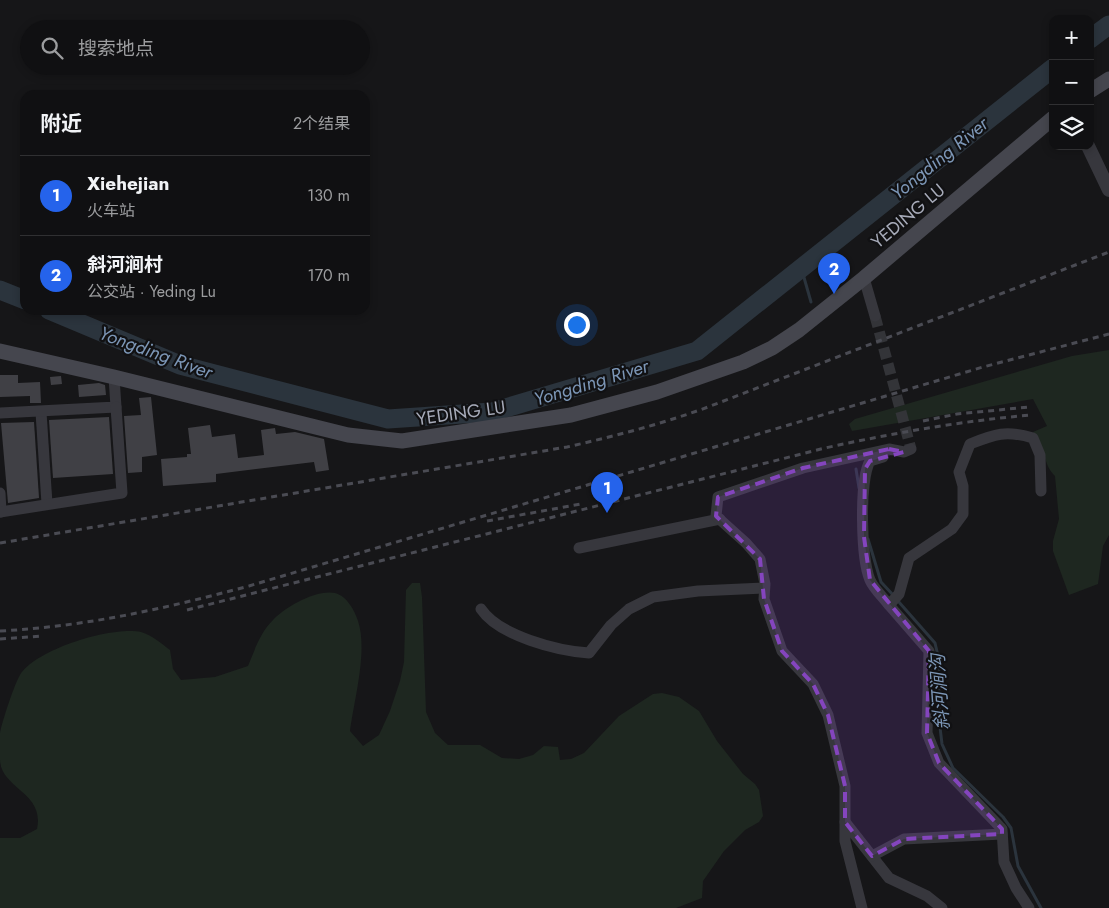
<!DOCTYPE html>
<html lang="zh">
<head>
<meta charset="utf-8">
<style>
	:root { --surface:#101012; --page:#19191b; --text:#f1f3f6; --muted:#9c9d9f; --line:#303032; --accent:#2563eb }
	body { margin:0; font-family:Jost,"Noto Sans SC",sans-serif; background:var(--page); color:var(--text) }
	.controls { position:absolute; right:15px; top:15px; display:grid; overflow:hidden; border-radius:10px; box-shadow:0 2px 8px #0003 }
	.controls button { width:45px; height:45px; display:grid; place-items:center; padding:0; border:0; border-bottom:1px solid var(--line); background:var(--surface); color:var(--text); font:25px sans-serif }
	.you { position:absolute; left:576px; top:324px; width:18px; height:18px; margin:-12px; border:4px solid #fff; border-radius:50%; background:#1a73e8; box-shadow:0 0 0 8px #1a73e833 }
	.badge { display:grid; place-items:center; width:32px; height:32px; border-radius:50%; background:var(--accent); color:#fff; font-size:16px; font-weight:700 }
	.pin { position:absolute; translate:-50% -41px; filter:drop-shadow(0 1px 2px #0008) }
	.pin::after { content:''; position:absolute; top:26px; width:18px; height:15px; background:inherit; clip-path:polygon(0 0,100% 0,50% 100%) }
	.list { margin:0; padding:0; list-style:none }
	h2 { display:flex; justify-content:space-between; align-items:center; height:65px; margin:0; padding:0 20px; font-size:21px }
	h2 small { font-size:16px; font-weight:400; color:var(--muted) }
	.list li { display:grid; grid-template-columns:32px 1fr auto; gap:15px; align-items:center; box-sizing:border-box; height:80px; padding:0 20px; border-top:1px solid var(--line) }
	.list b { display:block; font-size:19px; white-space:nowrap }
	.list p { margin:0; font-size:16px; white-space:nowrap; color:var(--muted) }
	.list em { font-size:16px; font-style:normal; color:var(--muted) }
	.icon { flex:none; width:28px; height:28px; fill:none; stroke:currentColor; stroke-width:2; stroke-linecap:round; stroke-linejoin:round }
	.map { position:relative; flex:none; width:1109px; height:908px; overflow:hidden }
	.search { position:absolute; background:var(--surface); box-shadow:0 2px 8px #0003; left:20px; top:20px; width:350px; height:55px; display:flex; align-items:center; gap:12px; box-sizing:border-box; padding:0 18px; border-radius:28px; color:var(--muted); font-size:19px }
	.panel { position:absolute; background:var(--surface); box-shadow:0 2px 8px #0003; left:20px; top:90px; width:350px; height:225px; border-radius:15px }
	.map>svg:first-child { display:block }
</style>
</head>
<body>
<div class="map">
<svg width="1109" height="908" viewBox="0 0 1109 908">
	<rect width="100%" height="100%" fill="#161618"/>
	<g fill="#1e2720">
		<path d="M1109,350V535L1103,546L1098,584L1069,595L1053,551V541L1059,519L1055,476C1043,465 1046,448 1033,432L1047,426L1033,399L852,431L849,424L855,419L1072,356Z"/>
		<path d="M412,583H420L422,597L426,712L435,733L448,745H480L502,758L519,759L533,755L544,746L558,747L560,760L571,759L584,753L619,716L653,694L662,693L679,697L699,711L717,741L743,774L755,784L759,790L763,816L759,822L745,830L724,851L703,881L702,898L676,908H0V838H20L37,829C45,792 1,789 0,760C0,751 0,741 0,733C2,722 14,685 20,675C36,649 112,626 141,632C152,635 162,644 170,650L173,669L181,680L215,677L248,666C255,649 260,633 273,620C285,607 316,589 335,593C347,596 355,611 358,621C368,651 354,700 350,731L363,746L379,735L390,711L400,681L404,662L406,590Z"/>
	</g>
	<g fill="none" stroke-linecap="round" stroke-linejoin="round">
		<g stroke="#2b343d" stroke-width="3">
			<path d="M801,267L811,302"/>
			<path d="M856,469L859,488"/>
			<path d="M868,539L881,582L894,596"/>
			<path d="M898,601L935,643L939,660V719L942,744L953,768L1003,817L1011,828L1018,866L1041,908"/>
		</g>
		<g stroke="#2b343d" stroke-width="19">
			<path d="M1090,39L1109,25"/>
			<path d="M0,290L25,300"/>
			<path d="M49,310L180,365L388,419L492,412L697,351L1053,68"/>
		</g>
	</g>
	<g fill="#404045">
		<path d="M0,375H18V383L40,382L41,403H30V396L0,397Z"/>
		<path d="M61,376L62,384L51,385L50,377Z"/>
		<path d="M99,383L105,385L106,395L79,397L78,385Z"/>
		<path d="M151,397L157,455L142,457V472L128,473L124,416L141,415L139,398Z"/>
		<path d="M109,417L113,474L53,478L49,420Z"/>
		<path d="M34,422L39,498L8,503L1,423Z"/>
		<path d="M210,425L212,437L235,434L238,458L264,455L261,430L275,428L276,434L295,432L324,439L329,470L316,472L314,462L216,474V482L163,486L161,459L187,457V454H191L188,428Z"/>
	</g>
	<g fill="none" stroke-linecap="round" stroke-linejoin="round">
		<path stroke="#333438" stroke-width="11" stroke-dasharray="11 5.5" stroke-linecap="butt" d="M875,316L911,449"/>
		<g stroke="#37373d" stroke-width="11">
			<path d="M864,278L875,316"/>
			<path d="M41,412L47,504"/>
			<path d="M0,413L116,407L114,377"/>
			<path d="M883,457L870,461C859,480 861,559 870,580C874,589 883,597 889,605"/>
			<path d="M0,493L1,512"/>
			<path d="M0,512L122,493L116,407"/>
			<path d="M579,548L720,519"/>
			<path d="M481,609C499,636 558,651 589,653L611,625L629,609L653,597L698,591L764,588"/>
			<path d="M845,822L889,878L927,896L942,908"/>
			<path d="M872,856L904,839L1002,834"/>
			<path d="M862,908L845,841V786L828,715L813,684L782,651L764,599L765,584L760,559L746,543L716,516L718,497L803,468L889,449L904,452L911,449"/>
			<path d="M1029,908L1016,888L1004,862L1002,829L939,763L927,733L929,651L889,605L899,594L909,558L952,529L963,514V486L959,472L970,444C995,434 1006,430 1033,438L1040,455L1041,491"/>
		</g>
		<path stroke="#37373d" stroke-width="14" d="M1088,146L1109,190"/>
		<g stroke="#45464e" stroke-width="15">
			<path d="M1090,91L1109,79"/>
			<path d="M0,351L114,377L348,435L402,441L571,415L657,392L743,362L772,348L799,330L864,278L1053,118"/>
		</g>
		<g stroke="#4a4b53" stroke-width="3" stroke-dasharray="6 5" stroke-linecap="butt">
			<path d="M923,421L957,414L1029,407"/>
			<path d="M487,521L581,504"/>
			<path d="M0,543L567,447C615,436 662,424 708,407L1109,252"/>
			<path d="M187,610L825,448C894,433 961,421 1031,415"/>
			<path d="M0,631C89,626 163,609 249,586L983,367L1109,334"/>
			<path d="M0,639L42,636"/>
		</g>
	</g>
	<path fill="#8445be" fill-opacity="0.2" stroke="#8445be" stroke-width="4" stroke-dasharray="10 6" stroke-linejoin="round" d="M889,449L904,452L870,461L865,469L864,537L870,580L929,651L927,733L939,763L1002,829V834L904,839L872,856L845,822V786L828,715L813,684L782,651L764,599L760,559L716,516L718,497L803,468Z"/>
	<g text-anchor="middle" stroke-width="4.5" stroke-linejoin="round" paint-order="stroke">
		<g font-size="18" fill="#a7abb9" stroke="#111113">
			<text transform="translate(908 216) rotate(-40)" y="6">YEDING LU</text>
			<text transform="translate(461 413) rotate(-8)" y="6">YEDING LU</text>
		</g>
		<g font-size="19" font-style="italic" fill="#7c96b6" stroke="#111113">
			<text transform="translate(939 158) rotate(-39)" y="7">Yongding River</text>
			<text transform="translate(156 352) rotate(20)" y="7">Yongding River</text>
			<text transform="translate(591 382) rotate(-17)" y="7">Yongding River</text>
			<text transform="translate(939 692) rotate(-94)" y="7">斜河涧沟</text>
		</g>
	</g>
</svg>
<div class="controls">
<button>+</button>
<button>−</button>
<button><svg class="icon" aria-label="layers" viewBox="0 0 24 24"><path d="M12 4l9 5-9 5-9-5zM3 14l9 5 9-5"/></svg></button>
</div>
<div class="you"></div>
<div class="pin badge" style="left:607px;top:513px">1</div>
<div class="pin badge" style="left:834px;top:294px">2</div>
<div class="search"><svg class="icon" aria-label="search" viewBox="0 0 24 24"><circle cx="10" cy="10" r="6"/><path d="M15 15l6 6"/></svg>搜索地点</div>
<section class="panel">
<h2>附近<small>2个结果</small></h2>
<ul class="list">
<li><span class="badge">1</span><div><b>Xiehejian</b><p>火车站</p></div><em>130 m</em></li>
<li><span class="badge">2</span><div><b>斜河涧村</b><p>公交站 · Yeding Lu</p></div><em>170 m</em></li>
</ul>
</section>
</div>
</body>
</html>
